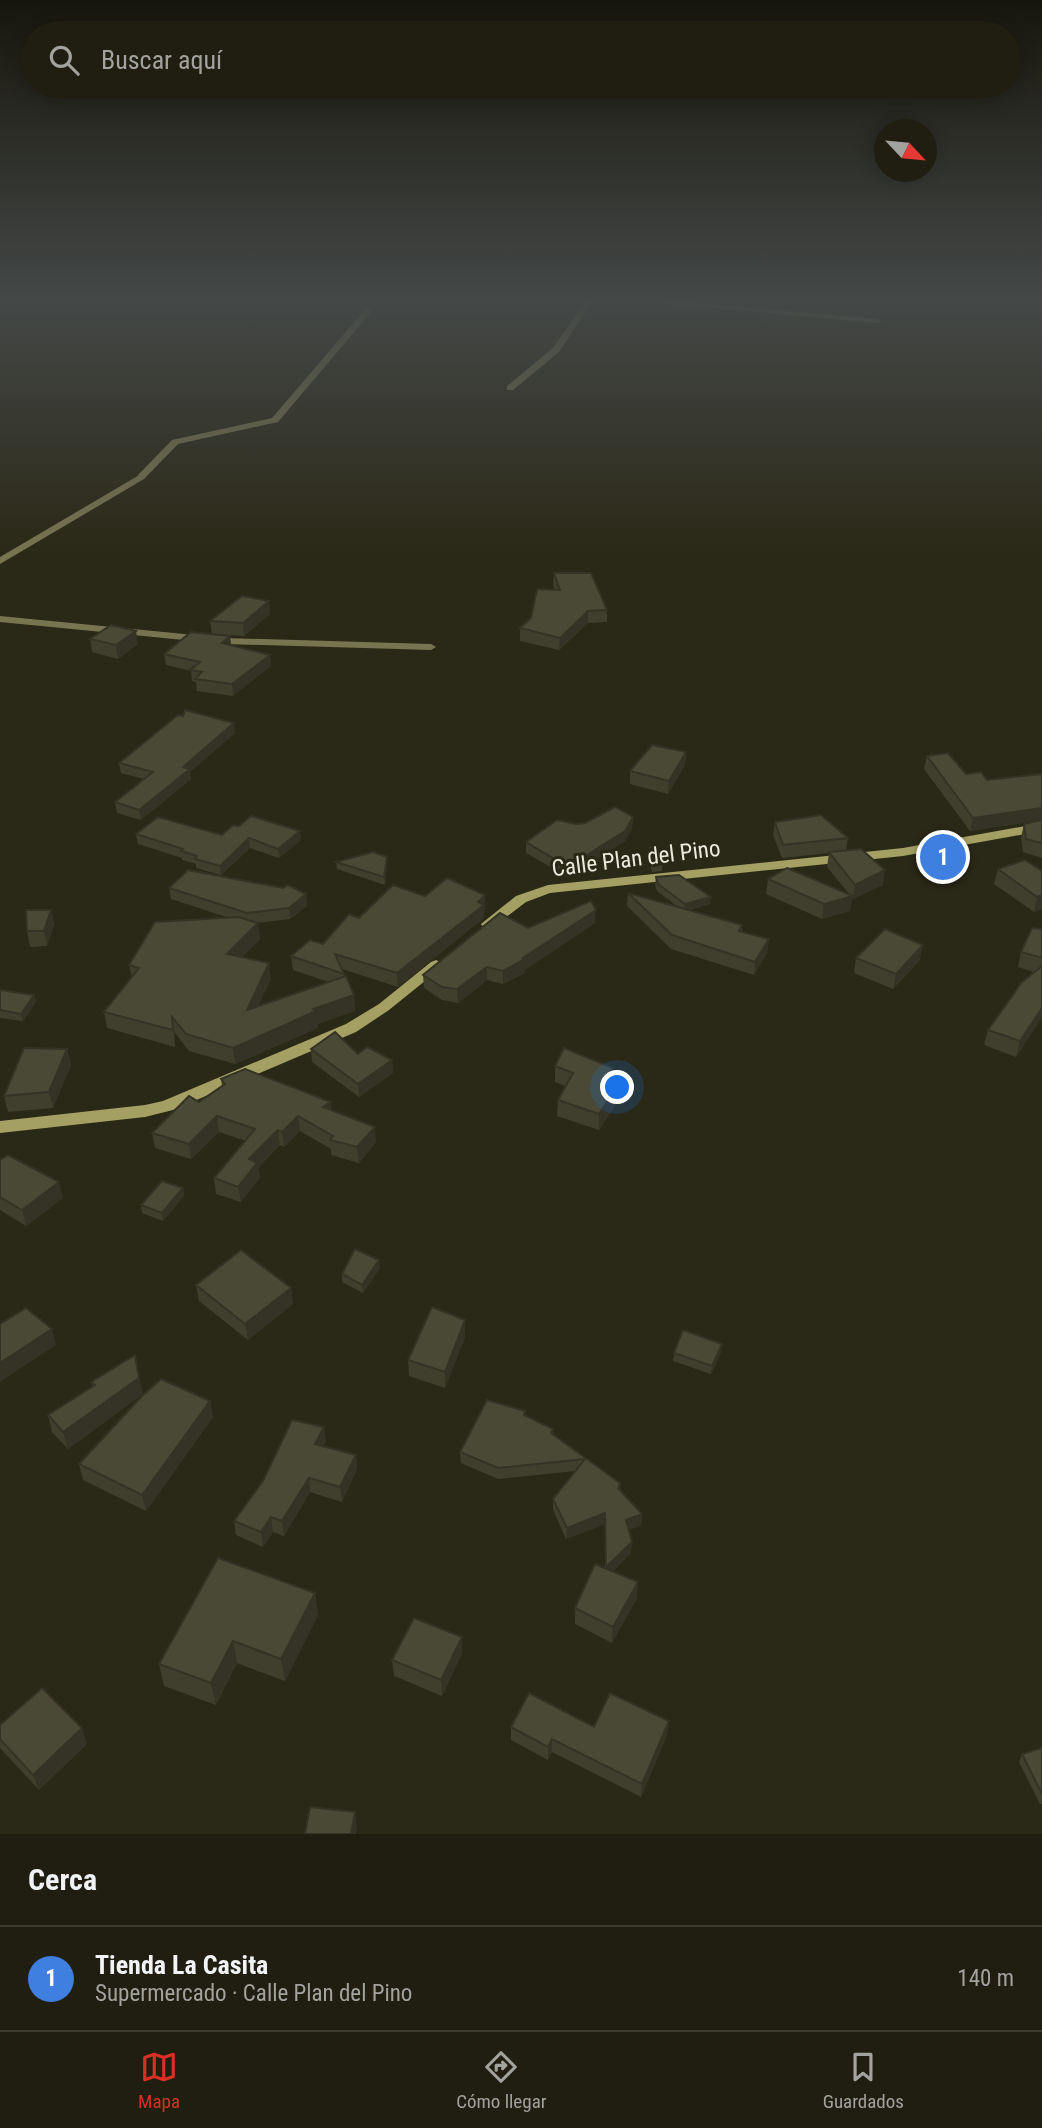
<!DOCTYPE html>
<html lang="es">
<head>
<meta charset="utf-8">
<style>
	:root { --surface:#201e10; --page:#282719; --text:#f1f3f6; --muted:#a2a29f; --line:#3d3c30; --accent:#d93025 }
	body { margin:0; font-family:"Roboto Condensed",sans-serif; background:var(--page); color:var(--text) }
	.compass { position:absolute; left:874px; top:119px; width:63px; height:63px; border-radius:50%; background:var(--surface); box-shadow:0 4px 18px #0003; rotate:116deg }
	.you { position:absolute; left:618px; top:1088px; width:24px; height:24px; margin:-18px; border:5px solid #fff; border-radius:50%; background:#1a73e8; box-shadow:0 0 0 10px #1a73e833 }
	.badge { display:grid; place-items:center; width:46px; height:46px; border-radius:50%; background:var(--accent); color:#fff; font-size:23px; font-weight:700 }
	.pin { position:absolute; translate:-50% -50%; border:4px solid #fff; box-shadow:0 2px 7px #0006 }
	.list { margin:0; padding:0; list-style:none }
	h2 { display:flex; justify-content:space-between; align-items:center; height:91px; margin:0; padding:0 28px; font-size:30px }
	h2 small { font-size:23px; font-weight:400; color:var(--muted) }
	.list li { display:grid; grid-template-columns:46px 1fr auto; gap:21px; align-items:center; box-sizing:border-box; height:105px; padding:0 28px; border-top:2px solid var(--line) }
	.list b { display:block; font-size:26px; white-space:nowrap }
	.list p { margin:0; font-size:23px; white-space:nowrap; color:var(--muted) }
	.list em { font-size:23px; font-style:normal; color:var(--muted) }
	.icon { flex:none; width:38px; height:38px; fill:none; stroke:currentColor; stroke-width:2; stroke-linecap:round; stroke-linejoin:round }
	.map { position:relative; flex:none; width:1042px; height:1834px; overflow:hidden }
	.search { position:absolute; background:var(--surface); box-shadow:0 4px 18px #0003; left:21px; right:21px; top:21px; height:77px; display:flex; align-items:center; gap:18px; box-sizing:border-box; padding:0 24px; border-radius:38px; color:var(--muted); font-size:26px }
	.sheet { height:196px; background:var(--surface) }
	nav { display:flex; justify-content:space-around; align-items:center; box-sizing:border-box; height:98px; border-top:2px solid var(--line); background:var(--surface); font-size:19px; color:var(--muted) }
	nav a { display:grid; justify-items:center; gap:4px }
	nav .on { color:var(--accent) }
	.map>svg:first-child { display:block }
</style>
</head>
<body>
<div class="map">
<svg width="1042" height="1834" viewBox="0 0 1042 1834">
	<rect width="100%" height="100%" fill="#2a2816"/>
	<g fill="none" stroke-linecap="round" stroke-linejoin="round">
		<g fill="#777450" fill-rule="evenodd">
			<path d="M374,299H382L278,422L178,444L144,479H138V475L172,440L272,418Z"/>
			<path d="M587,299H594L559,352L513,390H507V386L553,348Z"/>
			<path d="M633,299H660L878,319L882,321L878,323L637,301Z"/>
		</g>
		<g fill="#777450" fill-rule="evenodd">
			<path d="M141,474L146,477L144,479L0,564V557Z"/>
			<path d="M0,616L225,638L431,644L436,647L431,650L225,644L0,622Z"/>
		</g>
		<g fill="#a4a064" fill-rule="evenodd">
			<path d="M1042,823V831L903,856L550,893L526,902L493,927H483L481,924L516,896L548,885L903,848Z"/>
			<path d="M436,960L441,962L443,965L441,968L389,1010L356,1032L173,1110L145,1117L0,1133V1121L145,1105L163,1101L346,1024L379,1004L431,962Z"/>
		</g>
	</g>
	<g fill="#403f2e">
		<path d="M554,573L607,610V622L588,623L559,650L520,641V628L531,618L555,590L553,585Z"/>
		<path d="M269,601L270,614L244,636L212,634L210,621Z"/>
		<path d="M230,636L231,645L270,655L271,666L233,696L197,691L196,682L192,681L191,671L166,665L164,654Z"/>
		<path d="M90,639L138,644L118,659L92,652Z"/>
		<path d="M235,733L190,772L191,779L141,820L117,813L115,802L144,779L121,773L119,763Z"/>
		<path d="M686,752L685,765L668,794L630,784V771Z"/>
		<path d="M927,756L966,774L987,780L1042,774V858L1023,852L1021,837L1024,824L1042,820L970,831L924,769Z"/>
		<path d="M633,817L632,828L625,841L568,877L526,853V842L576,824Z"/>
		<path d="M775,822L848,838L846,850L883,885L853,899L852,898L850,911L822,919L766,894L768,879L850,895L827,867L829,853L782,858L773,835Z"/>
		<path d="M136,834L222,835L301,840L279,858L250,848L221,875L196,868V864L182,860V858L138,844Z"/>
		<path d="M650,847L663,856L662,871L652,872L649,861Z"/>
		<path d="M336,862L387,864L385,885L337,869Z"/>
		<path d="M998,869L1042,871V909L1034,912L994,884Z"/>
		<path d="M656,877L710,904L690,910L742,925V932L769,939L767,953L754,975L671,949L627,906L628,893L678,907L657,891L655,885Z"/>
		<path d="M169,888L306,894L307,906L290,919L257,923L260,939L242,957L271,979L258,1006L329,982L293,970L291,956L323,944L359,918L425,896L485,908L484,910V918L398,987L342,969L344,977L354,995L355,1011L317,1024L318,1028L235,1064L189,1051L175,1033V1047L107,1028L104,1012L132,978L129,965L229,918L171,899Z"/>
		<path d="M51,910L54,925L47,946L30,947L27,931Z"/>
		<path d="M595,923L525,970V973L503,984L487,980L458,1003L442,1000L424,988L423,975L528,928Z"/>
		<path d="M1042,929V1017L1016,1057L984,1045L988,1030L1034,972L1018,967L1021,952Z"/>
		<path d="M856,958L920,960L893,989L854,973Z"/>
		<path d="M0,990L34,995L36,1002L23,1021L0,1018Z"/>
		<path d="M67,1049L71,1065L53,1108L8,1112L4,1096Z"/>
		<path d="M311,1049L358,1054L392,1060L393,1073L359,1097L312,1062Z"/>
		<path d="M555,1066L613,1074L622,1095L599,1130L557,1116L558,1100L565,1086L555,1082Z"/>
		<path d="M221,1079L332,1110L376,1142L359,1163L331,1155V1149L300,1131L284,1147L280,1145L258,1168L260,1178L241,1202L216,1194L214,1178L246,1141L219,1132L191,1159L155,1148L152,1133L222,1086Z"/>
		<path d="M0,1160L63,1198L26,1226L0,1210Z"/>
		<path d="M183,1188L184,1196L163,1221L142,1213L141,1205Z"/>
		<path d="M380,1268L363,1293L342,1282V1274Z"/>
		<path d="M196,1285L291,1288L293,1304L248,1340L199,1301Z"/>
		<path d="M465,1337L445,1388L409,1376L408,1360Z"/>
		<path d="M721,1352L711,1374L673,1361L674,1353Z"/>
		<path d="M91,1382L143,1394L68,1449L52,1432L48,1415L93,1387Z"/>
		<path d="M210,1401L213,1417L146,1511L83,1480L79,1464Z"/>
		<path d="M525,1416L553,1429V1434L620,1483V1489L642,1514L641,1525L629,1530L631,1553L613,1571L637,1598L612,1643L575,1624V1608L606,1568L605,1524L566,1539L553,1510V1499L575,1471L498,1479L461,1463L460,1452Z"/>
		<path d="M326,1441L323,1446L356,1455L357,1469L342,1502L310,1492L284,1536L273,1532L263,1547L236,1535L234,1521L263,1481Z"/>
		<path d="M315,1593L318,1615L285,1681L237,1663L216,1705L164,1686L159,1664Z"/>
		<path d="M462,1653L442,1696L394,1676L392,1660Z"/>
		<path d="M0,1725L87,1744L39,1790L0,1748Z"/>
		<path d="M511,1727H594L667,1735L641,1797L552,1752L548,1760L511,1740Z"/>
		<path d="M1042,1748V1804H1040L1019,1762L1022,1754Z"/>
	</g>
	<g fill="#343325">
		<path d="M269,601L270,614L244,636L243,623Z"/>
		<path d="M588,611V623L559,650L560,638Z"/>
		<path d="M136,631L138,644L118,659L116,645Z"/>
		<path d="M230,636L231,647L222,643Z"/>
		<path d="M270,655L271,666L233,696L232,684Z"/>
		<path d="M234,723L235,733L190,772L191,779L141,820L139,810L183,767Z"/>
		<path d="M686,752L685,765L668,794L669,781Z"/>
		<path d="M1042,808V820L970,831L973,818Z"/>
		<path d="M633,817L632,828L625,841L568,877V867Z"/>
		<path d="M300,831L301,840L279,858L278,849Z"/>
		<path d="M249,838L250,848L221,875L220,866Z"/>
		<path d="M387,857V864L385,885L384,877Z"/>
		<path d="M885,870L883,885L853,899L855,885Z"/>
		<path d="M306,894L307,906L290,919L289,908Z"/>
		<path d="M485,895L484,918L398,987L397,973Z"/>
		<path d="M1042,895V909L1034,912L1037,897Z"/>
		<path d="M853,896L850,911L822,919L824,904Z"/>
		<path d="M711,897L710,904L684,912L685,904Z"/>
		<path d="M51,910L54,925L47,946L44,931Z"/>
		<path d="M596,910L595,923L525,970V973L503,984V971Z"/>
		<path d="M258,923L260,939L229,970L227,954Z"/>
		<path d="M769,939L767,953L754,975L755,962Z"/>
		<path d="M923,945L920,960L893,989L896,974Z"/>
		<path d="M269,963L271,979L249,1026L247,1010Z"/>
		<path d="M487,967V980L458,1003L457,989Z"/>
		<path d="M34,995L36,1002L23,1021L21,1014Z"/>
		<path d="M354,995L355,1011L317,1024L318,1028L235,1064L233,1048L313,1009Z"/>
		<path d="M1042,1008V1017L1016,1057L1020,1041Z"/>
		<path d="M172,1017L175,1033V1047L173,1030Z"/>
		<path d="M67,1049L71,1065L53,1108L49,1092Z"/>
		<path d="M392,1060L393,1073L359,1097L358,1084Z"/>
		<path d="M622,1079V1095L599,1130V1114Z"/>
		<path d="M331,1102L332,1117L323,1107Z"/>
		<path d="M217,1116L219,1132L191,1159L189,1144Z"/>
		<path d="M298,1116L300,1131L284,1147L282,1132Z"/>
		<path d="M375,1127L376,1142L359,1163L357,1147Z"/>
		<path d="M278,1130L280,1145L258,1168L260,1178L241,1202L238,1187L249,1159Z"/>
		<path d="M59,1182L63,1198L26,1226L22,1210Z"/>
		<path d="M183,1188L184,1196L163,1221L162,1213Z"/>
		<path d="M379,1260L380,1268L363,1293L362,1285Z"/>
		<path d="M291,1288L293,1304L248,1340L245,1324Z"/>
		<path d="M465,1320V1337L445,1388V1372Z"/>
		<path d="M52,1329L56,1345L0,1382V1363Z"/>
		<path d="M722,1344L721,1352L711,1374L712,1366Z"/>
		<path d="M135,1355L143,1394L68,1449L63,1432Z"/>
		<path d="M210,1401L213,1417L146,1511L142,1495Z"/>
		<path d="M324,1427L326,1441L316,1459L315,1444Z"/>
		<path d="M356,1455L357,1469L342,1502L340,1487Z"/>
		<path d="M309,1478L310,1492L284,1536L282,1521Z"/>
		<path d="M605,1513V1524L566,1539L567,1528Z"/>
		<path d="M642,1514L641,1525L626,1531V1520Z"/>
		<path d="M271,1517L273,1532L263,1547L261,1532Z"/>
		<path d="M632,1542L631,1553L606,1578V1567Z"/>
		<path d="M638,1582L637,1598L612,1643L613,1627Z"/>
		<path d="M315,1593L318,1615L285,1681L281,1659Z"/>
		<path d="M462,1637V1653L442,1696L441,1680Z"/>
		<path d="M233,1641L237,1663L216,1705L211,1683Z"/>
		<path d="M669,1721L667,1735L641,1797L642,1784Z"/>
		<path d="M82,1728L87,1744L39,1790L33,1775Z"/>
		<path d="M552,1739V1752L548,1760V1747Z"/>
		<path d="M355,1812L357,1827L356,1834H351Z"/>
	</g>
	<g fill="#4a4935" stroke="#343325" stroke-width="2">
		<path d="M554,573H591L607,610L588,611L560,638L520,628L531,618L537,589L560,590Z"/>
		<path d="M242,596L269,601L243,623L210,621Z"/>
		<path d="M111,625L136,631L116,645L90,639Z"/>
		<path d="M191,632L230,636L222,643L270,655L232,684L195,679L202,672L190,670L200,662L164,654Z"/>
		<path d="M185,710L234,723L183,767L190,769L139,810L115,802L153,772L119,763L178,715L183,716Z"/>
		<path d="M652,745L686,752L669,781L630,771Z"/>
		<path d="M948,753L966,774L981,772L987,780L1042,774V808L973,818L927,756Z"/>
		<path d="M615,807L633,817L625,831L568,867L526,842L557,820L576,824L585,823Z"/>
		<path d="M821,815L848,838L783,845L775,822Z"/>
		<path d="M251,816L300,831L278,849L249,838L220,866L195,859L197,856L181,851L183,849L136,834L158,817L222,835L233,825L239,826Z"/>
		<path d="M1042,820V843L1026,839L1024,824Z"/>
		<path d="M650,847L663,856L653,857Z"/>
		<path d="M861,849L885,870L855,885L829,852Z"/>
		<path d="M373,852L387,857L384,877L336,862Z"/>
		<path d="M1025,860L1042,871V895L1037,897L998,869Z"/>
		<path d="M787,868L853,896L824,904L768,879Z"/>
		<path d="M188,870L283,888L288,885L306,894L289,908L247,913L169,888Z"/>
		<path d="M679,875L711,897L685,904L658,884L656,877Z"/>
		<path d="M447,878L485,895L478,902L484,905L397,973L335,954L344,974L291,956L310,940L323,944L349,914L359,918L393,885L425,896Z"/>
		<path d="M628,893L742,925L739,931L769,939L755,962L672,935Z"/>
		<path d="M591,901L596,910L523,958L525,959L503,971L487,967L457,989L442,987L423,975L500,913L528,928Z"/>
		<path d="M26,910H51L44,931H27Z"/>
		<path d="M238,917L258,923L227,954L269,963L247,1010L346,976L354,995L313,1009L316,1011L233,1048L186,1034L172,1017L173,1030L104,1012L139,968L129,965L155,922Z"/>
		<path d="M1032,928L1042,929V958L1021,952Z"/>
		<path d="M885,929L923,945L896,974L856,958Z"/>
		<path d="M1042,966V1008L1020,1041L988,1030L1022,982Z"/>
		<path d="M0,990L34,995L21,1014L0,1010Z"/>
		<path d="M335,1032L358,1054L367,1047L392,1060L358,1084L311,1049Z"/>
		<path d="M24,1048L67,1049L49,1092L4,1096Z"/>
		<path d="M564,1048L613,1068L610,1073L622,1079L599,1114L558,1100L573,1073L555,1066Z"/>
		<path d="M245,1069L331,1102L323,1107L375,1127L357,1147L330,1140L333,1136L298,1116L282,1132L278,1130L249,1159L257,1163L238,1187L214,1178L255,1129L217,1116L189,1144L152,1133L189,1096L199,1102L225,1084L221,1079Z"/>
		<path d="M8,1155L59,1182L22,1210L0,1197V1160Z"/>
		<path d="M162,1181L183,1188L162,1213L141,1205Z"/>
		<path d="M355,1249L379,1260L362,1285L342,1274Z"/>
		<path d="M241,1250L291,1288L245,1324L196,1285Z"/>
		<path d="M432,1307L465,1320L445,1372L408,1360Z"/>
		<path d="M26,1308L52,1329L0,1363V1324Z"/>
		<path d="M683,1330L722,1344L712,1366L674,1353Z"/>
		<path d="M135,1355L139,1378L63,1432L48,1415L95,1385L91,1382Z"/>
		<path d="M161,1379L210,1401L142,1495L79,1464L141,1397Z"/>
		<path d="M487,1400L525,1411L524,1415L553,1429L551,1433L620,1483L618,1488L642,1514L626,1520L632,1542L606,1567L605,1513L567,1528L553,1499L585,1459L498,1468L460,1452Z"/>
		<path d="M292,1420L324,1427L315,1444L356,1455L340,1487L309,1478L282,1521L271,1517L261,1532L234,1521L263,1481Z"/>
		<path d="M218,1558L315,1593L281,1659L233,1641L211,1683L159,1664Z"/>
		<path d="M595,1564L638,1582L613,1627L575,1608Z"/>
		<path d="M414,1618L462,1637L441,1680L392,1660Z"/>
		<path d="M42,1688L82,1728L33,1775L0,1739V1725Z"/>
		<path d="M529,1693L594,1727L610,1693L669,1721L642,1784L552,1739L548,1747L511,1727Z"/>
		<path d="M1042,1748V1794L1022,1754Z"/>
		<path d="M310,1807L355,1812L351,1834H305Z"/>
	</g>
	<linearGradient id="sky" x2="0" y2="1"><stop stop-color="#17160c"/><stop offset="0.54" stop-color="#444847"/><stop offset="1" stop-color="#444847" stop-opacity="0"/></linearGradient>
	<rect width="1042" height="556" fill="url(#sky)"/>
	<g text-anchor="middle" stroke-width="6" stroke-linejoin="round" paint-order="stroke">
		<g font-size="23" fill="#ebeade" stroke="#2a2816">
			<text transform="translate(636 858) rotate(-7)" y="8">Calle Plan del Pino</text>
		</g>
	</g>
</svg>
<svg class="compass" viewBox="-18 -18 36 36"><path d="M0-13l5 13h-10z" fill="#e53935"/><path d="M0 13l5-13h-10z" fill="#a2a29f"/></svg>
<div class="you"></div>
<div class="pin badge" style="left:943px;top:857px;background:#3f7fe0">1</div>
<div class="search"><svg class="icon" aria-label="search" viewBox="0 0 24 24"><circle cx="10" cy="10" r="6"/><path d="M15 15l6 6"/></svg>Buscar aquí</div>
</div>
<section class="sheet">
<h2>Cerca<small></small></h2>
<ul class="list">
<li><span class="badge" style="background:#3f7fe0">1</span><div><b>Tienda La Casita</b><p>Supermercado · Calle Plan del Pino</p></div><em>140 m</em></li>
</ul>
</section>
<nav>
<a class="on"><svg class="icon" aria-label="map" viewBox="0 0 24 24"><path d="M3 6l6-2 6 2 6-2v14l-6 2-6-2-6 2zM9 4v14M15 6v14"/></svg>Mapa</a>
<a><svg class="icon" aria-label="directions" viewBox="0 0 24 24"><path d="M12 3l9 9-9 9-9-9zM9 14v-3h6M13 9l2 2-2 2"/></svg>Cómo llegar</a>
<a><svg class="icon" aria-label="saved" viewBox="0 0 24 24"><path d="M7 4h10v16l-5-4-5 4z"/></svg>Guardados</a>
</nav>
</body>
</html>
